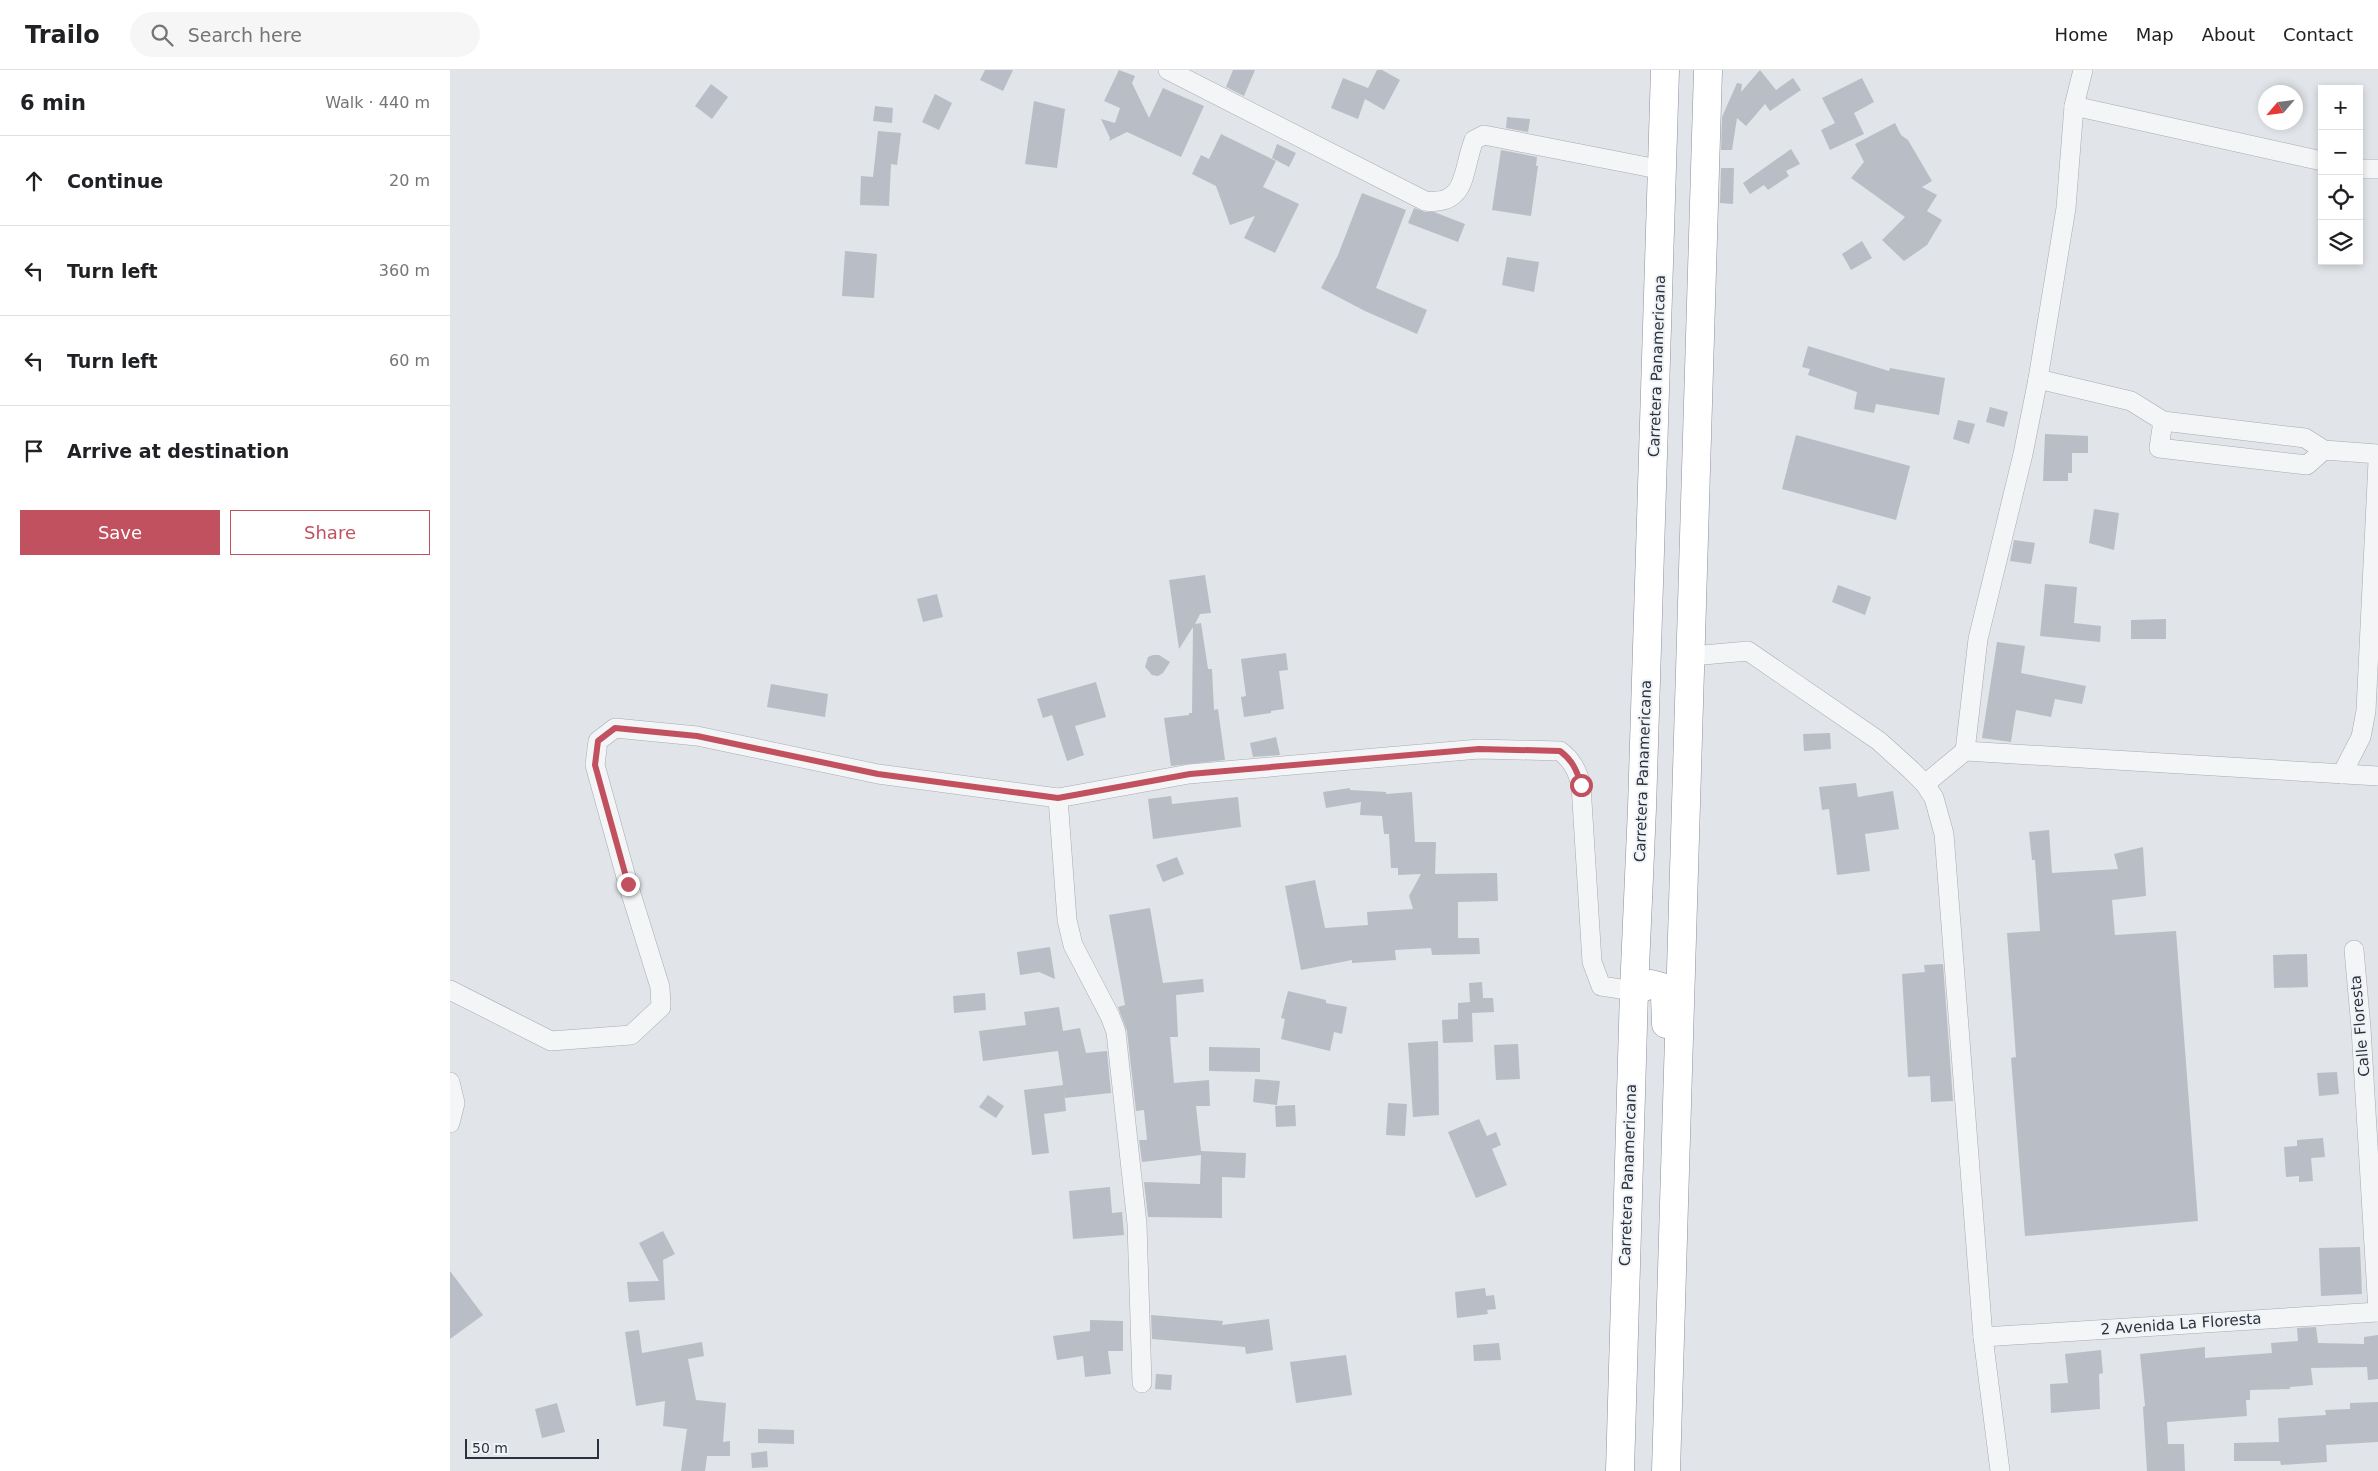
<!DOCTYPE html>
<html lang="en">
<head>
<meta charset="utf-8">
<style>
	:root { --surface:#fff; --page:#f6f6f6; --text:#202124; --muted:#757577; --line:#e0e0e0; --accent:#c2515f }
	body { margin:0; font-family:"DejaVu Sans",sans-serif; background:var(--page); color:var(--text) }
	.controls { position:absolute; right:15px; top:15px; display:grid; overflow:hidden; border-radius:0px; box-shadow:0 2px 8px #0003 }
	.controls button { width:45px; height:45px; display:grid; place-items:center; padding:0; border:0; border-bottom:1px solid var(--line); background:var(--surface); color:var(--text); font:25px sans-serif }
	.compass { position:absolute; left:1808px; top:15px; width:45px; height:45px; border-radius:50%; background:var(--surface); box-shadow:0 2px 8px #0003; rotate:242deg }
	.scale { position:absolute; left:15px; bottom:12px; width:134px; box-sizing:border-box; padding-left:5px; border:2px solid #2b313f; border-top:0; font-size:14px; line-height:18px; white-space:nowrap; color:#2b313f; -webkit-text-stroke:4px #f0f3f6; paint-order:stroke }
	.stop { position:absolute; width:15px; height:15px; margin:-11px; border:4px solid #c2515f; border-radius:50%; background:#fff }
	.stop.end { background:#c2515f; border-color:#fff; box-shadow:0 1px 5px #0008 }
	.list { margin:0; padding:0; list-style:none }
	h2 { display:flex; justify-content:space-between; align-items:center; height:65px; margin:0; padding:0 20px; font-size:21px }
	h2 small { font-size:16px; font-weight:400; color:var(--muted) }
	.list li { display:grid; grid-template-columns:32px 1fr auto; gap:15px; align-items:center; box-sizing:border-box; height:90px; padding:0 20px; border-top:1px solid var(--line) }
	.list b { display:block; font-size:19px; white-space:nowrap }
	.list em { font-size:16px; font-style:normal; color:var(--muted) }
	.actions { display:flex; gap:10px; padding:15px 20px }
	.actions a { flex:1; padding:11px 0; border:1px solid var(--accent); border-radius:0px; text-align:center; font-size:18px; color:var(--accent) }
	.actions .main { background:var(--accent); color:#fff }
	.icon { flex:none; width:28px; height:28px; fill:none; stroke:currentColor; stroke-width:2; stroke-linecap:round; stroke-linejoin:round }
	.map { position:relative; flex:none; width:1928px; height:1401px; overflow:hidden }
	header { display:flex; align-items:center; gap:30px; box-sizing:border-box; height:70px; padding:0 25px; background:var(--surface); border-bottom:1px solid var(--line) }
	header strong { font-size:24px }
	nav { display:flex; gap:28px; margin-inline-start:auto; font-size:18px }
	.search { width:350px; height:45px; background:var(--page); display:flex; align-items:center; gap:12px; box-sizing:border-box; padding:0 18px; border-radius:28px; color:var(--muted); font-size:19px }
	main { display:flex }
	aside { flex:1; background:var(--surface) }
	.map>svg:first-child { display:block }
</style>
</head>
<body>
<header>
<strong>Trailo</strong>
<div class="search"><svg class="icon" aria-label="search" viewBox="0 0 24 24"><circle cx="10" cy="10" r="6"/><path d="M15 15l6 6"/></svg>Search here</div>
<nav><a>Home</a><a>Map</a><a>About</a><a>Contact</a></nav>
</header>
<main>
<aside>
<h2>6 min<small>Walk · 440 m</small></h2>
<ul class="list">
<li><svg class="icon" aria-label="ahead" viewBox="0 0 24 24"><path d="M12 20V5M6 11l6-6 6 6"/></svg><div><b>Continue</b></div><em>20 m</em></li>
<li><svg class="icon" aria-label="left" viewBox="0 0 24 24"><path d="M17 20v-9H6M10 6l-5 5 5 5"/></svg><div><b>Turn left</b></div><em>360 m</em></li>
<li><svg class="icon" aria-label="left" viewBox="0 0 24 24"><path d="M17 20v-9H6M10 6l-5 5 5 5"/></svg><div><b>Turn left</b></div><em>60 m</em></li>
<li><svg class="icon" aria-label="arrive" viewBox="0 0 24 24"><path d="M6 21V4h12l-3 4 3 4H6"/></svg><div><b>Arrive at destination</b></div></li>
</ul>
<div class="actions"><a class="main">Save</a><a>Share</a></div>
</aside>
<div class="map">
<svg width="1928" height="1401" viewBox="0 0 1928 1401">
	<rect width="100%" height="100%" fill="#e1e4e8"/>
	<g fill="#b9bdc5">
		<path d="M535,0H563L553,21L530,10Z"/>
		<path d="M669,0L685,6L682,13L699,48L713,18L754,36L731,87L677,62L659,71L660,68L651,49L665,53L670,38L654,31Z"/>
		<path d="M783,0H805L794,26L776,17Z"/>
		<path d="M927,0H932L950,10L934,40L915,29L908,49L881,38L893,8L918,18Z"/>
		<path d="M1310,0L1326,20L1343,8L1351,20L1320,41L1315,34L1296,56L1287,48L1282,80H1271L1272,47L1287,13L1292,14L1291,22Z"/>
		<path d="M1412,8L1424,32L1404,43L1414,64L1380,80L1371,60L1385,53L1372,28Z"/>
		<path d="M261,14L278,27L262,49L245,36Z"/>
		<path d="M485,24L502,33L489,60L472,52Z"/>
		<path d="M584,31L615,39L607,98L575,94Z"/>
		<path d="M425,36L443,38L442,53L423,51Z"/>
		<path d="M1057,47L1080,49L1078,62L1056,58Z"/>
		<path d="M1445,53L1451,65L1458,70L1482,111L1472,117L1487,125L1477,141L1492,150L1477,175L1454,191L1432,170L1455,147L1401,108L1414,92L1405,74Z"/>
		<path d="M428,61L451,63L447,95L441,94L439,136L410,135L411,106L423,107Z"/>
		<path d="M771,64L826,91L813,117L849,134L825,183L794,168L805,146L780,155L766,116L742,104L751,85L759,89Z"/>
		<path d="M827,74L846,83L839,97L822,88Z"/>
		<path d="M1341,79L1350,94L1336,101L1339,106L1318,120L1314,115L1300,124L1293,113Z"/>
		<path d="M1051,80L1087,87L1086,96H1088L1081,146L1042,140Z"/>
		<path d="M1271,98H1284L1283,134L1270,133Z"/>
		<path d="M912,123L956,140L926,218L977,240L967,264L915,241L871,218L888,185Z"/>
		<path d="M964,138L975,142H984L1015,154L1008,172L958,153Z"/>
		<path d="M1412,171L1422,188L1401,200L1392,184Z"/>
		<path d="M395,181L427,184L424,228L392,226Z"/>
		<path d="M1057,187L1089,192L1084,222L1052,215Z"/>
		<path d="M1358,276L1439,301L1440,298L1495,308L1489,345L1426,334L1424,343L1404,339L1407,322L1358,305L1360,299L1352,297Z"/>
		<path d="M1540,337L1558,342L1554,357L1536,352Z"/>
		<path d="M1508,350L1525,354L1519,374L1503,369Z"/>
		<path d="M1595,364L1638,366V383H1622V403H1618V411H1593Z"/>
		<path d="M1346,365L1460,396L1446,450L1332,419Z"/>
		<path d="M1644,439L1669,443L1664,480L1639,473Z"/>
		<path d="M1564,470L1585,473L1581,494L1560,491Z"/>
		<path d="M755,505L761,543L750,544L745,554L751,553L758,599H762L764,640L768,639L775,690L721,696L714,648L739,645V643H742L743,557L729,579L719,510Z"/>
		<path d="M1595,514L1627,517L1624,553L1651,556L1650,572L1590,566Z"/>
		<path d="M1388,515L1421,527L1415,545L1382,532Z"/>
		<path d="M487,524L493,547L473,552L467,529Z"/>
		<path d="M1716,549V569H1681V550Z"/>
		<path d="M1547,572L1575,576L1571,603L1636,616L1632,634L1605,629L1601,647L1566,640L1561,672L1532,668Z"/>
		<path d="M836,583L838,600L829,601L834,639L821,641V643L794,647L791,627L796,626L791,589Z"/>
		<path d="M703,585H709L720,592L713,603L708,606L702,605L695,597L698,587Z"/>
		<path d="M646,612L656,647L625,656L634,685L617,691L602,645L593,648L587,629Z"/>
		<path d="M321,614L378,624L375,647L317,637Z"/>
		<path d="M1380,663L1381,679L1354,681L1353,664Z"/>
		<path d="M826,667L830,685L803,687L800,673Z"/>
		<path d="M1406,713L1408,727L1443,721L1449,759L1415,764L1420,801L1387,805L1379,739L1372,740L1369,717Z"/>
		<path d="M900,718V720L936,722V724L962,722L965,772H986L985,804L1047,803L1048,831L1008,832V868H1029L1030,884L982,885L981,878L945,880L946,890L902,893V890L851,900L835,816L865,810L875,858L918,855L917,842L963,839L959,826L971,804L948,805V798H941L939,764H934L932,746L910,745L911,732L876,738L873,722Z"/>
		<path d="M721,726L722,734L788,727L791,757L703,769L698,729Z"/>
		<path d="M1599,760L1602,803L1668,799L1664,784L1693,777L1696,826L1662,830L1665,865L1726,861L1748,1151L1575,1166L1561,988L1566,987L1557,863L1590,861L1585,790H1582L1579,762Z"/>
		<path d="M727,787L734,804L713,812L706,795Z"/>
		<path d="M700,838L713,913L753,909L754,922L726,925L728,967H720L724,1013L759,1010L760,1036H746L751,1081L796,1083L795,1108L772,1107V1148L698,1147L694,1112L750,1114L751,1085L692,1092L689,1070H697L694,1040L686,1041L677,961L668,937L675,935L659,845Z"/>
		<path d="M600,877L605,909L589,902L570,905L567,882Z"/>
		<path d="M1857,884L1858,917L1824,918L1823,885Z"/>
		<path d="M1493,894L1503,1031L1481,1032L1480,1006L1458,1007L1452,904L1475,902L1474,895Z"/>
		<path d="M1032,912L1033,928H1043L1044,942L1022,943L1023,972L993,973L992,950L1008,949V933L1020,932L1019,913Z"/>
		<path d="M838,921L876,930V933L897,937L892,964L884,962L880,981L831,969L835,949L831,948Z"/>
		<path d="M535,923L536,940L504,943L503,926Z"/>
		<path d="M609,937L613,961L630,958L636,983L657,981L661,1023L615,1028L614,1019L616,1041L594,1044L599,1083L582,1085L574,1020L613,1015L608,981L533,991L529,961L576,955L574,942Z"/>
		<path d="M988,971L989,1045L963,1047L958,973Z"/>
		<path d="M1068,974L1070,1009L1046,1010L1044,975Z"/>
		<path d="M759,977L810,978V1002L759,1001Z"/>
		<path d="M1887,1002L1889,1024L1869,1026L1867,1003Z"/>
		<path d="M805,1009L830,1011L827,1035L803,1032Z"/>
		<path d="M538,1025L554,1036L546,1048L529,1037Z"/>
		<path d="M938,1033L957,1034L955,1066L936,1065Z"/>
		<path d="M845,1035L846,1056L826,1057L825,1036Z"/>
		<path d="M1029,1049L1037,1066L1046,1062L1051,1075L1042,1079L1057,1115L1026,1128L998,1062Z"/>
		<path d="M1873,1068L1875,1087L1861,1088L1863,1111L1849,1112V1106L1836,1107L1834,1077L1847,1076V1070Z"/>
		<path d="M660,1117L662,1143L672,1142L674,1165L623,1169L619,1121Z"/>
		<path d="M213,1161L225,1184L213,1190L215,1230L179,1232L177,1212L209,1211L189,1173Z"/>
		<path d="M1910,1177L1912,1224L1871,1226L1869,1178Z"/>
		<path d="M0,1201L33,1245L0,1269Z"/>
		<path d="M1035,1218L1036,1226L1044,1225L1046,1239L1037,1240L1038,1244L1007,1248L1005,1222Z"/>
		<path d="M701,1245L773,1251L772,1255L819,1249L823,1280L796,1284L795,1277L702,1269Z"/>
		<path d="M640,1250L673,1251V1281H658L661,1304L635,1307L633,1286L607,1290L603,1266L640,1261Z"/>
		<path d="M1866,1257L1868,1273L1914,1274V1267L1928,1265V1309L1918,1310L1917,1297L1861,1298L1863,1315L1840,1317V1319L1800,1320V1330H1796L1797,1346L1717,1352L1718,1374H1734L1735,1401H1697L1693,1337L1695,1336L1690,1284L1755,1277V1288L1822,1283L1821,1273L1848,1271L1847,1258Z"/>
		<path d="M189,1260L192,1283L252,1272L254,1286L238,1289L246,1330L276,1333L273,1372L280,1371V1386H257L255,1401H231L237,1359L213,1356L215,1331L186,1336L175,1262Z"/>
		<path d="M1049,1273L1051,1290L1024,1291L1023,1275Z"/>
		<path d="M1651,1280L1653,1303L1649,1304L1650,1339L1601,1343L1600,1314L1618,1313L1615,1284Z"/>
		<path d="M896,1285L902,1325L846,1333L840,1292Z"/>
		<path d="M706,1304L722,1305L721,1320L705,1319Z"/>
		<path d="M1928,1332V1372L1876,1375L1877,1392L1831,1395L1830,1391H1784V1373L1829,1372L1828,1348L1876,1345L1875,1340L1900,1339V1333Z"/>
		<path d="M107,1333L115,1362L92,1368L85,1339Z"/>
		<path d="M308,1359L344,1360V1374L308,1373Z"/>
		<path d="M317,1381L318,1397L302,1398L301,1383Z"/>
	</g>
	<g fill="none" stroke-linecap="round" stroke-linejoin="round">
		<g stroke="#a7abb2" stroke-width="20">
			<g id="minor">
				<path d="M718,0L975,131C1018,136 1012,100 1024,70L1034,65L1213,100"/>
				<path d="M1624,36L1872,91"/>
				<path d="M1909,99H1928"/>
				<path d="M1588,309L1681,331L1713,351L1855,368L1874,380L1928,384"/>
				<path d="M1713,351L1709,378L1857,395L1874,380"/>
				<path d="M1242,586L1298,581L1429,671L1461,700L1475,714L1484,728L1494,764L1533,1267L1550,1401"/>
				<path d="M1515,681L1528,569L1573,384L1588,309L1616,138L1624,36L1633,0"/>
				<path d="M1892,704L1911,667L1916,641L1928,391"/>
				<path d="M1475,714L1515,681L1928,706"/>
				<path d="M608,728L617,850L623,875L660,946L666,962L687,1154L692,1313"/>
				<path d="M1904,880L1911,958L1928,1242"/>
				<path d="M0,920L101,971L181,965L211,937L210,917L178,814L145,695L148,671L165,658L247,666L428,704L608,728L739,704L1029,679L1110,681C1122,690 1127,700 1131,715L1142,892L1151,916L1184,921"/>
				<path d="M0,1012L5,1033L0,1053"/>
				<path d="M1533,1267L1928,1242"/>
			</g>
		</g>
		<g stroke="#8a919e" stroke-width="29">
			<g id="highway">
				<path d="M1184,921L1201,914L1212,917L1215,926L1216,954"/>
				<path d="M1170,1401L1184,921L1192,738L1215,0"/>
				<path d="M1216,1401L1258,0"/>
			</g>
		</g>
		<use href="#minor" stroke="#f3f5f7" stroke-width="19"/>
		<use href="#highway" stroke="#fff" stroke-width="28"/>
	</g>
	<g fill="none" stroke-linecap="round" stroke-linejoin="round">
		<path stroke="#c2515f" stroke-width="6" d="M178,814L145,695L148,671L165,658L247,666L428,704L608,728L740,704L1029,679L1110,681C1122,690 1127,700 1131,715"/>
	</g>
	<g text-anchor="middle" stroke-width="4" stroke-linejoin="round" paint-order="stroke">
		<g font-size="15" fill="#2b313f" stroke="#f0f3f6">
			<text transform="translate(1207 296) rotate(-88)" y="5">Carretera Panamericana</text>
			<text transform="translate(1193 701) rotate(-88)" y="5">Carretera Panamericana</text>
			<text transform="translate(1910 956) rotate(-95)" y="5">Calle Floresta</text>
			<text transform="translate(1178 1105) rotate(-88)" y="5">Carretera Panamericana</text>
			<text transform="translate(1731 1254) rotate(-4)" y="5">2 Avenida La Floresta</text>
		</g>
	</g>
</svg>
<div class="controls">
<button>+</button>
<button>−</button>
<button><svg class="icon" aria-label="locate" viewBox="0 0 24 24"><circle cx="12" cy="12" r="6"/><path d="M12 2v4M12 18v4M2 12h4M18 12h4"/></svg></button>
<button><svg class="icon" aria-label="layers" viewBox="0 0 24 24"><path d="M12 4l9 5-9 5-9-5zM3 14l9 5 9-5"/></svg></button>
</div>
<svg class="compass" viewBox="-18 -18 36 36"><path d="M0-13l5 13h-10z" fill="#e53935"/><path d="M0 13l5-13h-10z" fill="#757577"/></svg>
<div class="scale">50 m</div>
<div class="stop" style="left:1131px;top:715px"></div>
<div class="stop end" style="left:178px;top:814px"></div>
</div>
</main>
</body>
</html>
